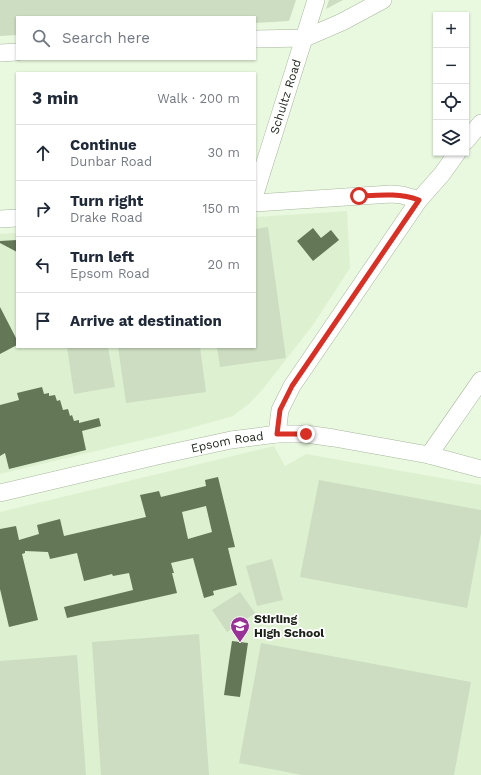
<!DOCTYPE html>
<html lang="en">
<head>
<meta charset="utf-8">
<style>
	:root { --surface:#fff; --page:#f2f2f3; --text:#1f2937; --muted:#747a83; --line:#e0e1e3 }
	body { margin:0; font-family:"Work Sans",sans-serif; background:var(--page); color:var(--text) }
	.controls { position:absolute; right:12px; top:12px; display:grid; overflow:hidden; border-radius:0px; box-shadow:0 1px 3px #0004 }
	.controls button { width:36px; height:36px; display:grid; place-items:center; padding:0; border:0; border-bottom:1px solid var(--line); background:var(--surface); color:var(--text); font:20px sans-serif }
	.stop { position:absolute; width:12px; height:12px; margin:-9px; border:3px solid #d93025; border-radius:50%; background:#fff }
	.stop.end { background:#d93025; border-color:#fff; box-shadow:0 1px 4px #0008 }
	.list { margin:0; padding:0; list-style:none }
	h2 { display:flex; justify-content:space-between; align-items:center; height:52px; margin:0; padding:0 16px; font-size:17px }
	h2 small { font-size:13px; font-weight:400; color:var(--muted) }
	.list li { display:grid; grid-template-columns:26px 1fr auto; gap:12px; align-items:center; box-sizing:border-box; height:56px; padding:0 16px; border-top:1px solid var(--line) }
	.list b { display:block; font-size:15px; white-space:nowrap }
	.list p { margin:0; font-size:13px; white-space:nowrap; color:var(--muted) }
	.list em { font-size:13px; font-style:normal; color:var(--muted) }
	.icon { flex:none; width:22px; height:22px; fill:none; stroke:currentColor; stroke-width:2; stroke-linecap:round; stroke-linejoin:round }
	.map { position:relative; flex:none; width:481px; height:775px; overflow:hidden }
	.search { position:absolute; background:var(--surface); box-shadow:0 1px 3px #0004; left:16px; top:16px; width:240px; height:44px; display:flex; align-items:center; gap:10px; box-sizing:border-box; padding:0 14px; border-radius:0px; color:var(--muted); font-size:15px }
	.panel { position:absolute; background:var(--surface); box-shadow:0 1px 3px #0004; left:16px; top:72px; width:240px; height:276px; border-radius:0px }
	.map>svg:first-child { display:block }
</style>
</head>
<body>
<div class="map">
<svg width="481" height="775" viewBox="0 0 481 775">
	<rect width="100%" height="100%" fill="#e9f9df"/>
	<g fill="#ddf1d0">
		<path d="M347,211L350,268L313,325L263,389L250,403L233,416L184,430L0,474V234L17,233V347H255V217Z"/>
		<path d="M274,446L285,466L306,454L481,485V775H0V512Z"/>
	</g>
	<g fill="#ccddc1">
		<path d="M0,0H296L289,21L255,23V17H17V35L0,36Z"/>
		<path d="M329,0H343L326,9Z"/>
		<path d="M268,227L286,358L220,367L217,347H255V229Z"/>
		<path d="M67,347H108L115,387L74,394Z"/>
		<path d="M118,347H200L206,392L126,403Z"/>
		<path d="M319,480L481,510V533L467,608L300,577Z"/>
		<path d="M272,559L283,600L257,606L246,566Z"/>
		<path d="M240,592L255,613L227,632L212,610Z"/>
		<path d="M199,634L209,775H101L92,642Z"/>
		<path d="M261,643L471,682L454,775H302L239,763Z"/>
		<path d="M77,655L86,775H0V661Z"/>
	</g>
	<g fill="#647757" fill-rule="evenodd">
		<path d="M313,228L321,238L331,230L339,240L313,261L297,241Z"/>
		<path d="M17,240V252L0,243V241Z"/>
		<path d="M0,307L17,340V345L0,354Z"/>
		<path d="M42,387L44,394L49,393V396L55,395L57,401L60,400L63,410L68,409L70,416L72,415L74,421L79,420V423L99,418L101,426L82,431L86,450L9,469L5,453L0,456V405L19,400L17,393Z"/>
		<path d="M218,477L235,547L228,548L237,585L213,591L214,595L204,598L193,558L171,563L174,573H172L177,593L67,618L64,607L133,590L129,573L113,576L112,574L84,581L77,553L50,559L48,552L25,551V553L22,554L38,620L9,627L0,589V529L16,526L19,540L39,534L37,525L60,519L64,536L146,517L140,495L159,491L161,497L206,486L205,480ZM206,506L212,532L188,539L182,512Z"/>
		<path d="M232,641L248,643L240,697L224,695Z"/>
	</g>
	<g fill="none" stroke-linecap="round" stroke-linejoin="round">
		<g stroke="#a8b79e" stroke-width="18">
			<g id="minor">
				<path d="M255,39L305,38L342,22L383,0"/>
				<path d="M0,53L17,52"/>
				<path d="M466,141L481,123"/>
				<path id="s1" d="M255,194L316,0"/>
				<path d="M255,203L391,194L402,195L419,200"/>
				<path d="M0,219L17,218"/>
				<path d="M277,434L280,410L292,386L419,200L442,174L457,153"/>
				<path d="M429,455L481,380"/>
				<path id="s2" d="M0,493L157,456L231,440L277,434H306L334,438L429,455L481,469"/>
			</g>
		</g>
		<use href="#minor" stroke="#fff" stroke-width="17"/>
	</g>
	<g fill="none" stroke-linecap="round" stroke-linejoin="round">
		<path stroke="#d93025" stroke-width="5" d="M306,434H277L280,410L292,386L419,200C399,193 380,195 359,196"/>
	</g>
	<defs>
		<g id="school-pin" transform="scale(1)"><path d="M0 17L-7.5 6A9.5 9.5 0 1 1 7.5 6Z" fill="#983296" stroke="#fff"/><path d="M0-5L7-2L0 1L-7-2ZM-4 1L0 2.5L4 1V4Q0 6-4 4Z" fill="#fff"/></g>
	</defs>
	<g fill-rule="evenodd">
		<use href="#school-pin" x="240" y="626"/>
	</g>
	<g text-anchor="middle" stroke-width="3.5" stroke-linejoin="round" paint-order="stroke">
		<g font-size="12" fill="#1c2218" stroke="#fff">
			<text dy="4" stroke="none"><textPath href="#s1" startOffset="102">Schultz Road</textPath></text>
			<text dy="4" stroke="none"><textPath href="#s2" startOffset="233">Epsom Road</textPath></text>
		</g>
		<g font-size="12" font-weight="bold" fill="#1c2218" stroke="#fff" text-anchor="start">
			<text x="254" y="623">Stirling<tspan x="254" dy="14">High School</tspan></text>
		</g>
	</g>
</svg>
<div class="controls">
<button>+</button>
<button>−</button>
<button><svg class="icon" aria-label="locate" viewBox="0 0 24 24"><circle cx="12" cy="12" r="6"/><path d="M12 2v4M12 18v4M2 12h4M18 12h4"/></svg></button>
<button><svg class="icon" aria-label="layers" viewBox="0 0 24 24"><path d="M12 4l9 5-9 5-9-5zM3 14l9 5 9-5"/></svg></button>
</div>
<div class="stop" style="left:359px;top:196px"></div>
<div class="stop end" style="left:306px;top:434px"></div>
<div class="search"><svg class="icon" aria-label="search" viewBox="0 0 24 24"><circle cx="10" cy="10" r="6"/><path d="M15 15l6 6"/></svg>Search here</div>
<section class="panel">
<h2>3 min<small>Walk · 200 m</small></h2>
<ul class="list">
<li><svg class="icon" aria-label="ahead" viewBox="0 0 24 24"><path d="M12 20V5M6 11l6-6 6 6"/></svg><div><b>Continue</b><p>Dunbar Road</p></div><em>30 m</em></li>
<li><svg class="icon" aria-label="right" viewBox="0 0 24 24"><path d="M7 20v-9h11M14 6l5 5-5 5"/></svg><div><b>Turn right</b><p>Drake Road</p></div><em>150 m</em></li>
<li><svg class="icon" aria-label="left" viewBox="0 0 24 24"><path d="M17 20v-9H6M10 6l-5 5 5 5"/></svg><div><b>Turn left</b><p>Epsom Road</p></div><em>20 m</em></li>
<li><svg class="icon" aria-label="arrive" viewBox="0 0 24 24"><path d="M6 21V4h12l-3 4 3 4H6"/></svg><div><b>Arrive at destination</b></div></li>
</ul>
</section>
</div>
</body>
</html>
